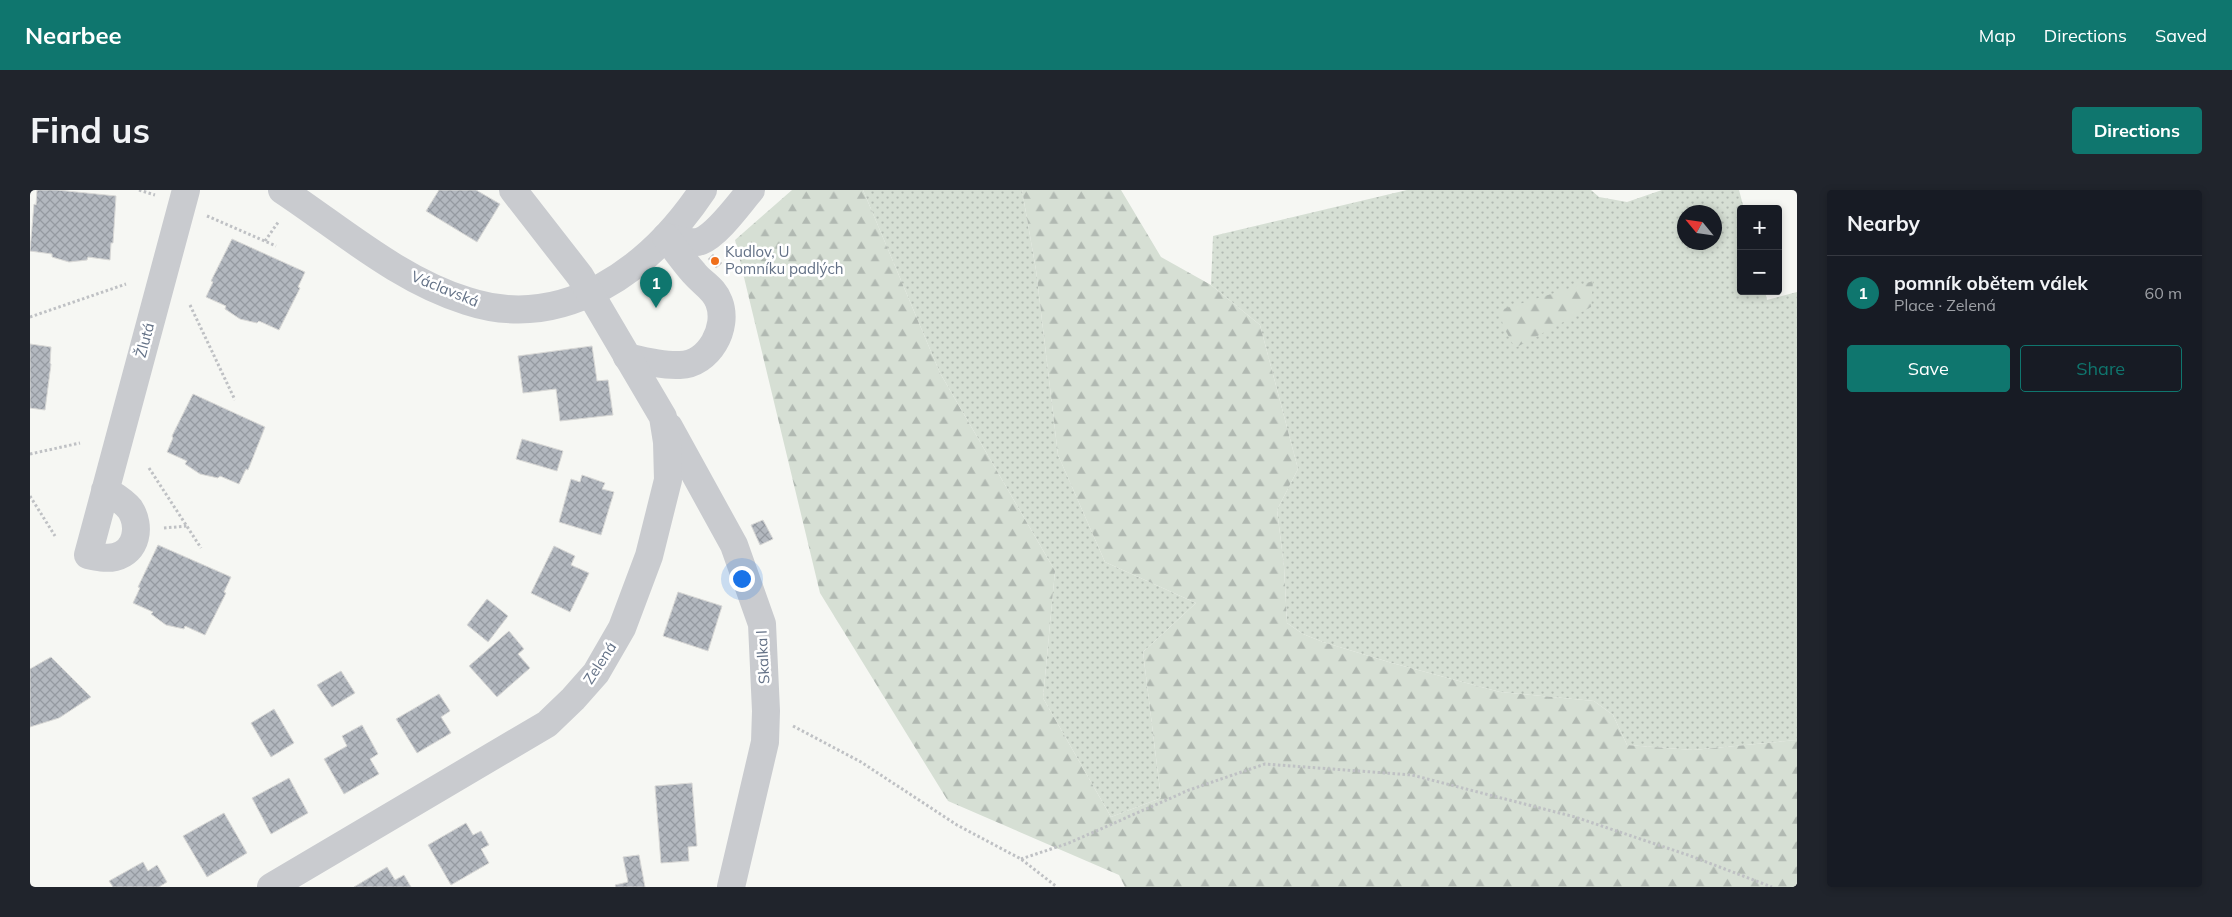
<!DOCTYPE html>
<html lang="en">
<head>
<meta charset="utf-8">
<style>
	:root { --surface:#171b24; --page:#20242c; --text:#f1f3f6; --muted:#9ea1a6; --line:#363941; --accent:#0f766e }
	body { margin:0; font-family:Mulish,sans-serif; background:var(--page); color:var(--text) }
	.controls { position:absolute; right:15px; top:15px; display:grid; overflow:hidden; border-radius:5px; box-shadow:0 2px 8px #0003 }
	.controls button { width:45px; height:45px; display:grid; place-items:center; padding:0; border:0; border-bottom:1px solid var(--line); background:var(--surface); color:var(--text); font:25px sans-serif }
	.compass { position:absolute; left:1647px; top:15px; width:45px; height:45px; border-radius:50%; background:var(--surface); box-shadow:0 2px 8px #0003; rotate:299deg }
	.you { position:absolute; left:711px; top:388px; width:18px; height:18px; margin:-12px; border:4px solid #fff; border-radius:50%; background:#1a73e8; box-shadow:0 0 0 8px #1a73e833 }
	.badge { display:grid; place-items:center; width:32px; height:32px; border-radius:50%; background:var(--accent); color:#fff; font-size:16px; font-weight:700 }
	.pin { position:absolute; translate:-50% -41px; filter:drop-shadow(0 1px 2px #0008) }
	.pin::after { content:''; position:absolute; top:26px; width:18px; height:15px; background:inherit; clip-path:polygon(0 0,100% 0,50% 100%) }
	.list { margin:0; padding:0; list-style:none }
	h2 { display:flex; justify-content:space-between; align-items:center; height:65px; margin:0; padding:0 20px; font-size:21px }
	h2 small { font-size:16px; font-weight:400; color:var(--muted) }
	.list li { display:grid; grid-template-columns:32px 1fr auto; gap:15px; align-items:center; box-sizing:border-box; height:75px; padding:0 20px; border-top:1px solid var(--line) }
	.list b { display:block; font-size:19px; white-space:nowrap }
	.list p { margin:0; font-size:16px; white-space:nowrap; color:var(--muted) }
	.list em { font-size:16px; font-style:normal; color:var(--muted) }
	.actions { display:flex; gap:10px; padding:15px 20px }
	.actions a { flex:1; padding:11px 0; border:1px solid var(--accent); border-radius:5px; text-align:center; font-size:18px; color:var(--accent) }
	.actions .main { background:var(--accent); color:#fff }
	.map { position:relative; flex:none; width:1767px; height:697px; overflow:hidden; border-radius:5px }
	header { display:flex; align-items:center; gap:30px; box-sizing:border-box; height:70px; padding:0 25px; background:var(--accent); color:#fff }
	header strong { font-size:24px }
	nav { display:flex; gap:28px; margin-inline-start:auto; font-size:18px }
	.intro { display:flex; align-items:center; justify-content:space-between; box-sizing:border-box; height:120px; padding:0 30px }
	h1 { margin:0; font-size:35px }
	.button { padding:12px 22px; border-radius:5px; background:var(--accent); color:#fff; font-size:18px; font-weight:700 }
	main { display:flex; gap:30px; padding:0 30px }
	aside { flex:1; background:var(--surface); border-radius:5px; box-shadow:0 2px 8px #0003 }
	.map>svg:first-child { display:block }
</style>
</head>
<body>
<header>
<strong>Nearbee</strong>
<nav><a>Map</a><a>Directions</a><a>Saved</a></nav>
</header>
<div class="intro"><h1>Find us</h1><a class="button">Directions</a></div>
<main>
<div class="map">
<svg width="1767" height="697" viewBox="0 0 1767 697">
	<defs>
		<pattern id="grass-dots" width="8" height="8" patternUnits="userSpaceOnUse" patternTransform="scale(1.25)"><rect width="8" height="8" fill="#d6dfd4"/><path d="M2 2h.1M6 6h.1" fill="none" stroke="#b1b9b2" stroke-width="1.8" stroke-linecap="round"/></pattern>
		<pattern id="forest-firs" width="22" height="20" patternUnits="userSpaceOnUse" patternTransform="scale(1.25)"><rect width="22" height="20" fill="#d6dfd4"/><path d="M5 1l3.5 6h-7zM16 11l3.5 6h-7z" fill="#b1b9b2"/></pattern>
		<pattern id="building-cross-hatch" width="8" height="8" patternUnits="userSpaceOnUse" patternTransform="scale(1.25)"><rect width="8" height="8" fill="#b3b8bf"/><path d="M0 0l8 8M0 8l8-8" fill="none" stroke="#959aa1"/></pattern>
	</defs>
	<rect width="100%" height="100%" fill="#f6f7f3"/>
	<g fill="url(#grass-dots)" fill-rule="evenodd">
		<path d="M833,0H992L1006,80L1028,265L1075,372L1166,413L1113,462L1131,608L1081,627L1013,508L1025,381L910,183Z"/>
		<path d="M1377,0H1561L1569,7L1597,12L1632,0H1709L1714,19H1711V101H1735L1737,110L1767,102V550L1663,560L1597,555L1583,525L1564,511L1470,502L1362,473L1293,452L1273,444L1257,433L1254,376L1247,320L1268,279L1230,135L1181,95L1183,46ZM1654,22H1684V52H1654Z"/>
	</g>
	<g fill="url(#forest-firs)">
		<path d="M762,0H833L910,183L1025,381L1013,508L1081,627L1131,608L1113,462L1166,413L1075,372L1028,265L1006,80L992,0H1091L1131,67L1181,95L1230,135L1268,279L1247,320L1254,376L1257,433L1273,444L1293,452L1362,473L1470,502L1564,511L1583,525L1597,555L1663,560L1767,550V697H1095L1089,685L918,611L790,403L705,50Z"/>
		<path d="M1563,91L1561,117L1485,158L1473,136L1470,120Z"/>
	</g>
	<g fill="url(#building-cross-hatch)" stroke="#d8d8d6">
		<path d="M7,0H27L86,6L83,53H81L80,70L58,67L57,70L39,72L22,67V64L0,61L4,14L6,15Z"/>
		<path d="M409,0H446L470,14L447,52L396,21Z"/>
		<path d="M202,49L275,82L268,97L270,98L249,140L229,131L227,133L210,129L195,119L196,116L176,107L183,92L181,91Z"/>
		<path d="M683,64L692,73L686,78L678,69Z"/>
		<path d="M0,154L21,157L20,173L21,174L15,220L0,218Z"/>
		<path d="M562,156L567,191L578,190L583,225L530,231L526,199L493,203L488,166Z"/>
		<path d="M163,204L235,237L218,280L216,279L209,294L190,286L188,288L170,284L155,274L157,271L137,262L143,248L142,246Z"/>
		<path d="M492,249L533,261L527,281L486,269Z"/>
		<path d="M552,285L575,293L572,299L584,302L571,345L529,332L541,289L550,292Z"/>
		<path d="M733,330L743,349L730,355L721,335Z"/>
		<path d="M128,355L201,387L194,402L196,403L175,445L155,436L154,439L136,435L121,424L123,422L103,413L110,398L108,397Z"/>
		<path d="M524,356L545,366L541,375L559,383L540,422L501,403Z"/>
		<path d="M648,402L692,416L678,461L633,446Z"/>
		<path d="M457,409L478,426L458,452L437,435Z"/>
		<path d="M479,441L494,459L488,464L500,478L467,507L439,476Z"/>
		<path d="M21,467L61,507L29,528L0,537V479Z"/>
		<path d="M311,481L325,503L302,517L287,495Z"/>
		<path d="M409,504L420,521L411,527L421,543L387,563L366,529Z"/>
		<path d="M244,519L264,553L241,567L221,533Z"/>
		<path d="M332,535L348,564L340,569L349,584L314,604L294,569L317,556L312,546Z"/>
		<path d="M259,588L278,623L241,644L222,608Z"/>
		<path d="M662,593L667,656L658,657L659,671L631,673L625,596Z"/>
		<path d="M194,623L217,663L177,687L153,646Z"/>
		<path d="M436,633L443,645L451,641L459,655L451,659L459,673L421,695L398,655Z"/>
		<path d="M609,665L615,697H586L585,695L598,692L593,667Z"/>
		<path d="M113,672L118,681L127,675L137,692L129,697H83L79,691Z"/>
		<path d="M357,677L365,690L374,685L381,697H324Z"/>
	</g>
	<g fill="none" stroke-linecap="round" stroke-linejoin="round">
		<g stroke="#bfc1c4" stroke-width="3" stroke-dasharray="2.5 2.5" stroke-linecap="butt">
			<path d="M109,0L125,5"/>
			<path d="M177,26L246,56"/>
			<path d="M235,51L249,31"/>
			<path d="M160,115L205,210"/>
			<path d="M0,127L96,94"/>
			<path d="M0,264L50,253"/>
			<path d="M119,278L171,358"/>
			<path d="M0,306L25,346"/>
			<path d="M134,338L157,336"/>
			<path d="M763,536L831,572L927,635L991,669L1027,697"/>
			<path d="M991,669L1039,653L1159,600L1235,574L1382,585L1545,627L1658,665L1742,697"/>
		</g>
		<g stroke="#c9cbcf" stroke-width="28">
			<path d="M252,0C311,39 369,90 437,111C535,143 621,78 673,0"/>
			<path d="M636,47C646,49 661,55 671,51C688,44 709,14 721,0"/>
			<path d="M597,167C614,171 633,176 650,175C679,174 699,138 689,112C684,98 673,94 664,83C654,72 645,59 636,47"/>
			<path d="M639,237L704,355L732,434L736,521L735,552L701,697"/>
			<path d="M75,300C83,305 94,311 100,319C111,336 107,362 85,367C76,369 67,367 58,365L156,0"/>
			<path d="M241,697L517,534L543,509L566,483L592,438L619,366L638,290L637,252L633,227L550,86L483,0"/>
		</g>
	</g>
	<circle fill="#ef6f1b" stroke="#fff" stroke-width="2" cx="685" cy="71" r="5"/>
	<g text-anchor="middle" stroke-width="5" stroke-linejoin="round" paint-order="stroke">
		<g font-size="15" fill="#637186" stroke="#fff" text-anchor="start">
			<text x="695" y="67">Kudlov, U<tspan x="695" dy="17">Pomníku padlých</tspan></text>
		</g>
		<g font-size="15" fill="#637186" stroke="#fff">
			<text transform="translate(415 99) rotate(22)" y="5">Václavská</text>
			<text transform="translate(115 150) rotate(-75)" y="5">Žlutá</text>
			<text transform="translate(733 467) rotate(-93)" y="5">Skalka I</text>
			<text transform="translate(570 473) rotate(-57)" y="5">Zelená</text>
		</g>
	</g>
</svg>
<div class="controls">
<button>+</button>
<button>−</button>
</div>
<svg class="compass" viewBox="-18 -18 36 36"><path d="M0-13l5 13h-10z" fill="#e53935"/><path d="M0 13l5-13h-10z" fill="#9ea1a6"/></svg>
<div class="you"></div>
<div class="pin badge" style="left:626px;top:118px">1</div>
</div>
<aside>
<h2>Nearby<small></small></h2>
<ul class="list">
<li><span class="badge">1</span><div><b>pomník obětem válek</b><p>Place · Zelená</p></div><em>60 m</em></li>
</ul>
<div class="actions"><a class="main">Save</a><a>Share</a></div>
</aside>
</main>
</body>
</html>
